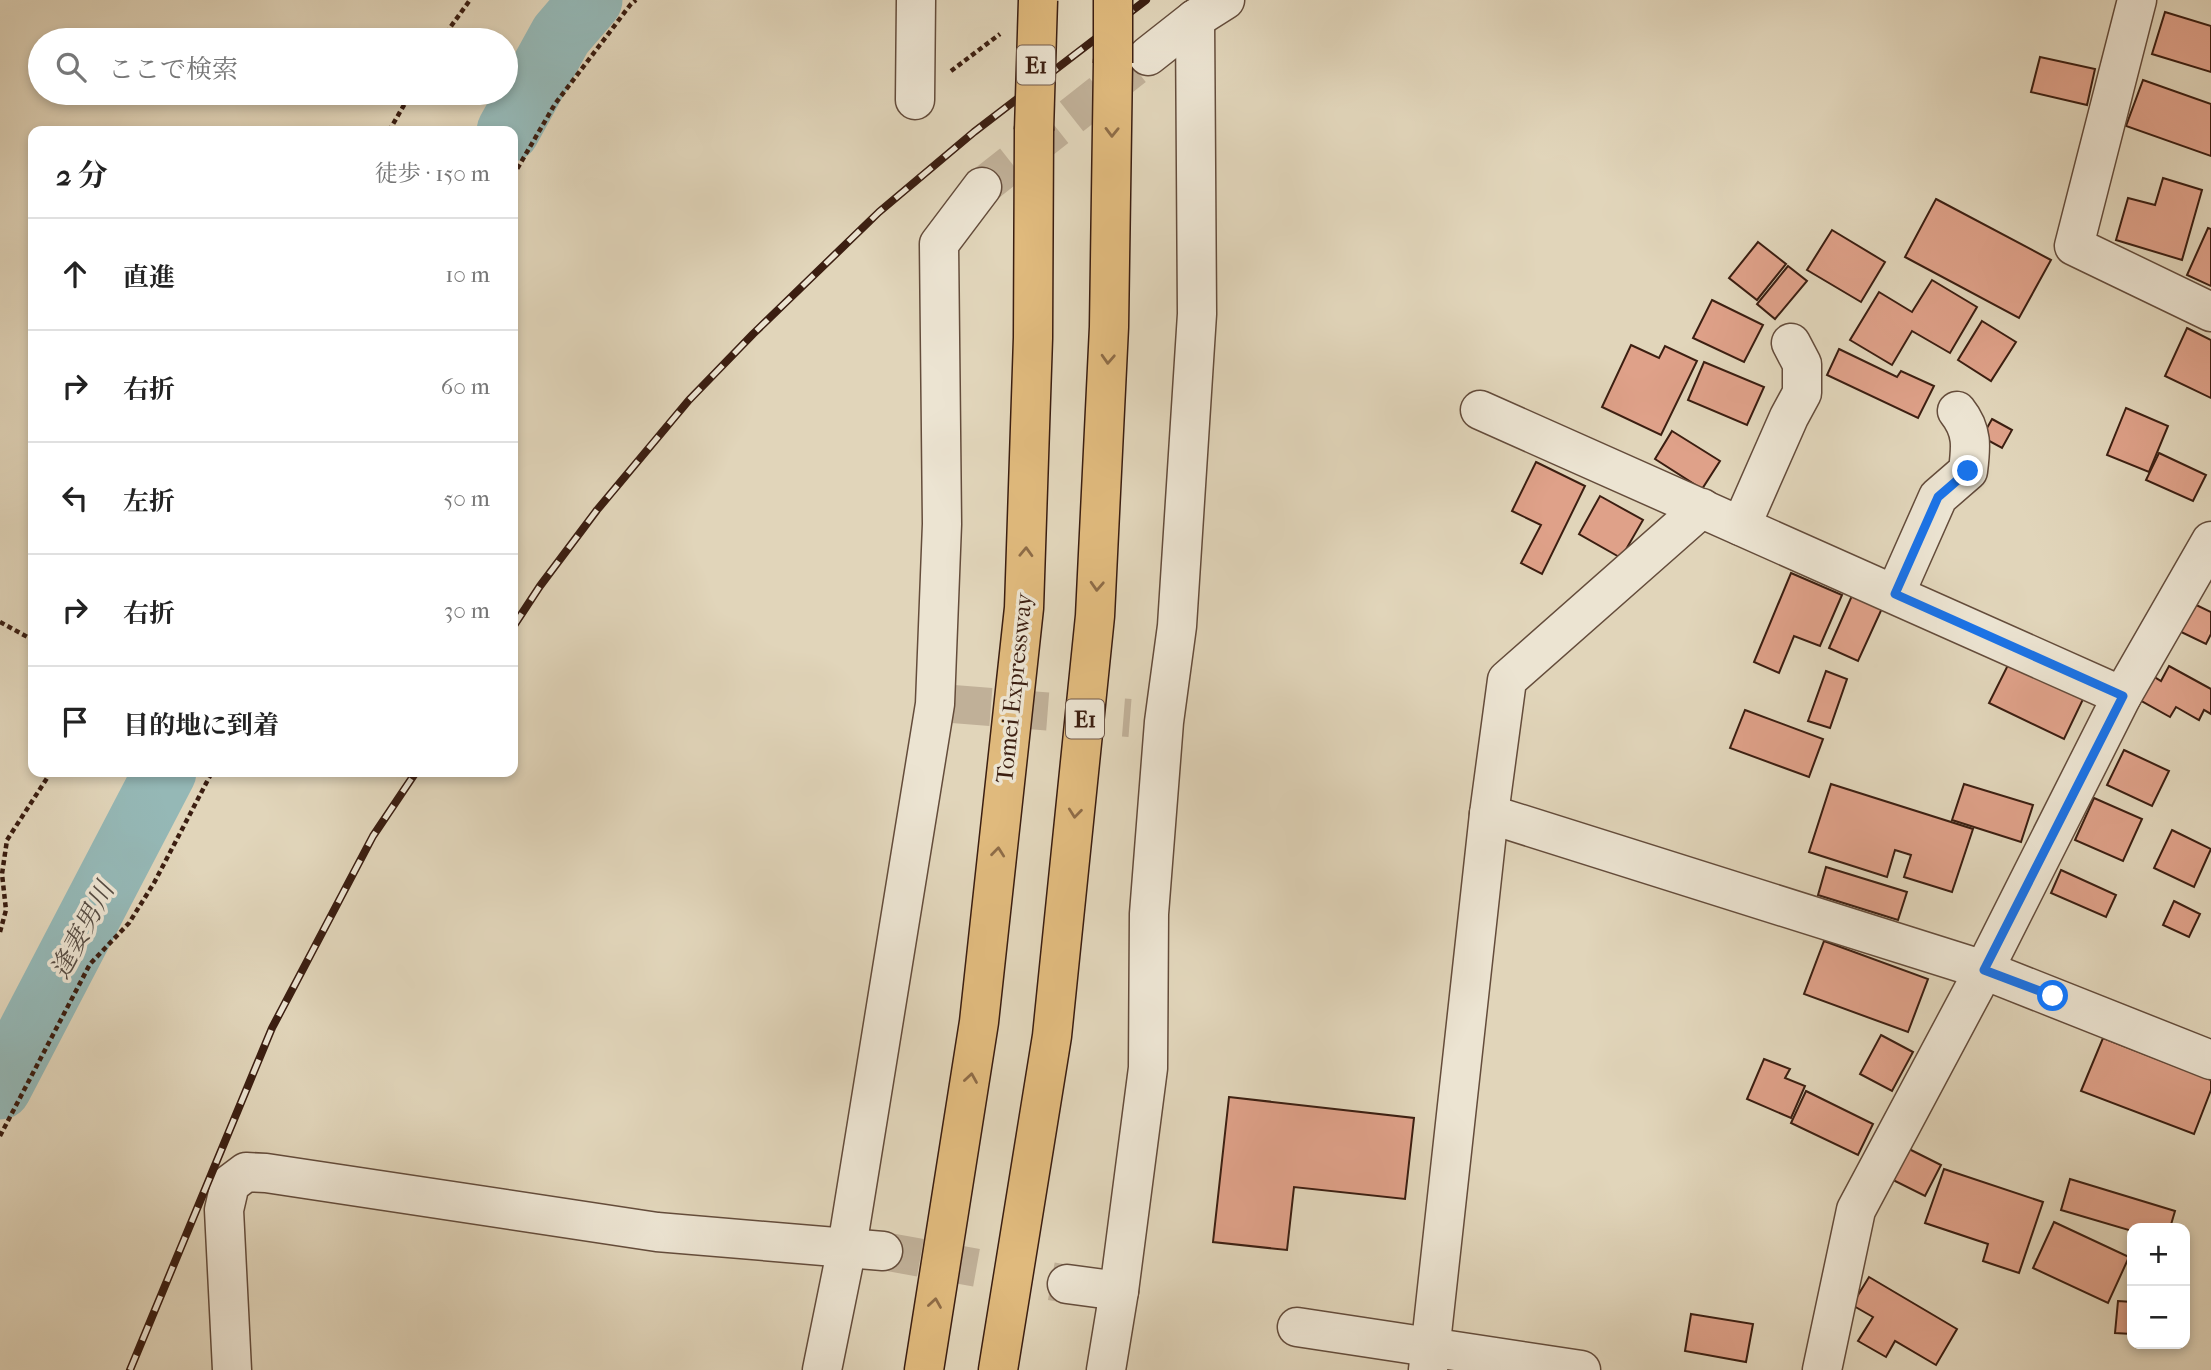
<!DOCTYPE html>
<html lang="ja">
<head>
<meta charset="utf-8">
<style>
	:root { --surface:#fff; --page:#f2f2f2; --text:#222; --muted:#767676; --line:#e0e0e0 }
	body { margin:0; font-family:"IM FELL French Canon","Noto Serif JP",serif; background:var(--page); color:var(--text) }
	.controls { position:absolute; right:21px; bottom:21px; display:grid; overflow:hidden; border-radius:14px; box-shadow:0 4px 10px #0003 }
	.controls button { width:63px; height:63px; display:grid; place-items:center; padding:0; border:0; border-bottom:2px solid var(--line); background:var(--surface); color:var(--text); font:35px sans-serif }
	.stop { position:absolute; width:21px; height:21px; margin:-16px; border:5px solid #1a73e8; border-radius:50%; background:#fff }
	.stop.end { background:#1a73e8; border-color:#fff; box-shadow:0 2px 7px #0008 }
	.list { margin:0; padding:0; list-style:none }
	h2 { display:flex; justify-content:space-between; align-items:center; height:91px; margin:0; padding:0 28px; font-size:30px }
	h2 small { font-size:23px; font-weight:400; color:var(--muted) }
	.list li { display:grid; grid-template-columns:46px 1fr auto; gap:21px; align-items:center; box-sizing:border-box; height:112px; padding:0 28px; border-top:2px solid var(--line) }
	.list b { display:block; font-size:26px; white-space:nowrap }
	.list em { font-size:23px; font-style:normal; color:var(--muted) }
	.icon { flex:none; width:38px; height:38px; fill:none; stroke:currentColor; stroke-width:2; stroke-linecap:round; stroke-linejoin:round }
	.map { position:relative; flex:none; width:2211px; height:1370px; overflow:hidden }
	.search { position:absolute; background:var(--surface); box-shadow:0 4px 10px #0003; left:28px; top:28px; width:490px; height:77px; display:flex; align-items:center; gap:18px; box-sizing:border-box; padding:0 24px; border-radius:38px; color:var(--muted); font-size:26px }
	.panel { position:absolute; background:var(--surface); box-shadow:0 4px 10px #0003; left:28px; top:126px; width:490px; height:651px; border-radius:14px }
	.map>svg:first-child { display:block }
</style>
</head>
<body>
<div class="map">
<svg width="2211" height="1370" viewBox="0 0 2211 1370">
	<rect width="100%" height="100%" fill="#e1d5ba"/>
	<filter id="stains"><feTurbulence type="fractalNoise" baseFrequency=".00286" numOctaves="4"/><feColorMatrix values="0 0 0 0 .2 0 0 0 0 .09 0 0 0 0 .02 0 0 0 .5 -.17"/></filter>
	<radialGradient id="worn" r=".72"><stop offset=".6" stop-color="#630" stop-opacity="0"/><stop offset="1" stop-color="#630" stop-opacity=".3"/></radialGradient>
	<g fill="none" stroke-linecap="round" stroke-linejoin="round">
		<g stroke="#95b8b6" stroke-width="63">
			<path d="M508,131L561,35L591,0"/>
			<path d="M0,1088L165,772"/>
		</g>
	</g>
	<g fill="#dfa189" stroke="#3b1e11" stroke-width="2">
		<path d="M2165,12L2211,26V72L2152,54Z"/>
		<path d="M2040,57L2095,69L2087,105L2031,92Z"/>
		<path d="M2143,80L2211,104V156L2126,126Z"/>
		<path d="M2163,178L2202,190L2182,260L2116,240L2128,198L2155,205Z"/>
		<path d="M1936,199L2051,260L2019,318L1905,257Z"/>
		<path d="M2208,228L2211,229V286L2187,275Z"/>
		<path d="M1832,230L1885,262L1861,302L1807,270Z"/>
		<path d="M1758,242L1786,264L1757,300L1729,278Z"/>
		<path d="M1788,266L1807,281L1775,319L1757,304Z"/>
		<path d="M1932,280L1977,307L1950,353L1912,331L1892,365L1850,340L1879,292L1912,312Z"/>
		<path d="M1712,300L1763,325L1744,362L1693,338Z"/>
		<path d="M1982,321L2016,342L1991,381L1958,360Z"/>
		<path d="M2187,328L2211,340V398L2165,376Z"/>
		<path d="M1631,345L1659,358L1665,346L1697,361L1661,435L1602,407Z"/>
		<path d="M1839,349L1897,377L1901,371L1934,386L1918,418L1827,375Z"/>
		<path d="M1704,362L1764,387L1747,425L1688,400Z"/>
		<path d="M2126,408L2168,426L2149,472L2107,455Z"/>
		<path d="M1992,419L2012,430L2002,448L1982,437Z"/>
		<path d="M1672,431L1720,461L1702,489L1655,459Z"/>
		<path d="M2159,453L2206,475L2193,501L2146,480Z"/>
		<path d="M1536,462L1585,486L1542,574L1521,563L1541,525L1512,511Z"/>
		<path d="M1600,496L1643,520L1621,558L1579,534Z"/>
		<path d="M1791,573L1842,595L1820,646L1794,636L1779,673L1754,662Z"/>
		<path d="M1854,591L1884,604L1858,661L1829,648Z"/>
		<path d="M2190,602L2211,612V634L2206,644L2177,630Z"/>
		<path d="M2012,657L2086,693L2064,739L1989,703Z"/>
		<path d="M2169,666L2211,689V714L2204,710L2199,720L2176,707L2170,717L2138,699L2151,675L2161,681Z"/>
		<path d="M1826,671L1847,679L1830,728L1808,721Z"/>
		<path d="M1745,710L1823,739L1809,777L1730,748Z"/>
		<path d="M2124,750L2169,771L2152,806L2107,785Z"/>
		<path d="M1831,784L1973,829L1952,892L1904,877L1911,855L1895,850L1887,877L1809,852Z"/>
		<path d="M1964,784L2033,805L2021,842L1952,820Z"/>
		<path d="M2094,798L2142,819L2123,861L2075,840Z"/>
		<path d="M2172,830L2211,849L2194,887L2154,868Z"/>
		<path d="M1826,867L1907,892L1898,920L1818,895Z"/>
		<path d="M2061,870L2116,895L2106,917L2051,893Z"/>
		<path d="M2174,901L2200,914L2189,937L2163,925Z"/>
		<path d="M1824,941L1928,979L1908,1032L1804,994Z"/>
		<path d="M1881,1035L1913,1052L1892,1091L1860,1074Z"/>
		<path d="M2103,1038L2211,1080V1090L2194,1134L2081,1091Z"/>
		<path d="M1764,1059L1790,1069L1785,1078L1805,1086L1791,1118L1747,1099Z"/>
		<path d="M1806,1091L1873,1124L1858,1155L1791,1123Z"/>
		<path d="M1229,1097L1414,1118L1405,1199L1294,1187L1287,1250L1213,1242Z"/>
		<path d="M1897,1143L1941,1165L1925,1196L1881,1174Z"/>
		<path d="M1944,1169L2043,1202L2019,1273L1983,1261L1988,1244L1925,1223Z"/>
		<path d="M2070,1179L2175,1211L2170,1228H2132V1231L2061,1210Z"/>
		<path d="M2054,1222L2129,1257L2108,1303L2033,1268Z"/>
		<path d="M1869,1277L1957,1329L1936,1365L1895,1341L1886,1357L1858,1341L1873,1317L1852,1305Z"/>
		<path d="M2118,1301L2132,1302V1334L2115,1333Z"/>
		<path d="M1691,1314L1753,1324L1746,1362L1685,1351Z"/>
	</g>
	<g fill="none" stroke-linecap="round" stroke-linejoin="round">
		<g stroke="#c0b098" stroke-width="38" stroke-dasharray="38 19" stroke-linecap="butt">
			<path d="M982,187L1134,67"/>
			<path d="M953,704L1130,718"/>
			<path d="M883,1251L1067,1284"/>
		</g>
		<g stroke="#644c3b" stroke-width="41">
			<g id="street">
				<path d="M2137,0L2074,246L2211,312"/>
				<path d="M1148,56L1195,19L1225,0"/>
				<path d="M915,100L916,0"/>
				<path d="M1480,410L2122,696"/>
				<path d="M1741,526L1789,417L1802,393V364L1791,343"/>
				<path d="M1895,594L1938,497L1968,471C1971,447 1973,431 1957,411"/>
				<path d="M1489,814L1984,970L2211,1060"/>
				<path d="M1067,1284L1119,1291"/>
				<path d="M1297,1327L1581,1370"/>
				<path d="M232,1370L224,1210L230,1184L246,1172L266,1173L657,1232L883,1251"/>
				<path d="M822,1370L847,1247L935,704L942,524L939,244L982,187"/>
				<path d="M1106,1370L1119,1291L1148,1068L1149,914L1164,722L1177,626L1197,314L1195,19"/>
				<path d="M1428,1370L1489,814L1507,680L1702,508"/>
				<path d="M1822,1370L1856,1210L1984,970L2122,696L2211,541"/>
			</g>
		</g>
		<g stroke="#3b1e11" stroke-width="41">
			<g id="highway">
				<path d="M924,1370L979,1022L1024,608L1033,338L1034,130"/>
				<path d="M998,1370L1052,1036L1095,616L1109,327L1113,63"/>
			</g>
		</g>
		<g stroke="#3b1e11" stroke-width="4.5" stroke-dasharray="5 3.5" stroke-linecap="butt">
			<path d="M441,40L470,0"/>
			<path d="M951,71L1000,34"/>
			<path d="M389,131L411,93"/>
			<path d="M513,176L555,104L631,4L636,0"/>
			<path d="M0,622L33,640"/>
			<path d="M0,932L6,910L2,874L7,840L51,772"/>
			<path d="M0,1136L90,964L129,923L154,883L212,772"/>
		</g>
		<use href="#street" stroke="#ece4d2" stroke-width="38"/>
		<use href="#highway" stroke="#e0ba7d" stroke-width="38"/>
		<g stroke="#3b1e11" stroke-width="8">
			<g id="rail">
				<path d="M513,627L540,586L597,510L689,400L753,334L879,212L974,132L1146,0"/>
				<path d="M130,1370L272,1028L373,836L416,772"/>
			</g>
		</g>
		<use href="#rail" stroke="#ece4d2" stroke-width="5" stroke-dasharray="16" stroke-linecap="butt"/>
		<g stroke="#3b1e11" stroke-width="41" stroke-linecap="butt">
			<g id="highway-bridge">
				<path d="M1113,0V63"/>
				<path d="M1034,130L1038,0"/>
			</g>
		</g>
		<use href="#highway-bridge" stroke="#e0ba7d" stroke-width="38"/>
	</g>
	<defs><path id="oneway-chevron" d="M-2-3.5L2.5 0L-2 3.5" fill="none" stroke-width="1.6" stroke-linecap="round" stroke-linejoin="round" transform="scale(1.75)"/></defs>
	<g stroke="#8e6c47">
		<use href="#oneway-chevron" transform="translate(1112 132) rotate(91)"/>
		<use href="#oneway-chevron" transform="translate(1108 359) rotate(93)"/>
		<use href="#oneway-chevron" transform="translate(1026 552) rotate(-88)"/>
		<use href="#oneway-chevron" transform="translate(1097 586) rotate(93)"/>
		<use href="#oneway-chevron" transform="translate(1075 813) rotate(96)"/>
		<use href="#oneway-chevron" transform="translate(998 852) rotate(-84)"/>
		<use href="#oneway-chevron" transform="translate(971 1078) rotate(-81)"/>
		<use href="#oneway-chevron" transform="translate(935 1303) rotate(-81)"/>
	</g>
	<g fill="none" stroke-linecap="round" stroke-linejoin="round">
		<path stroke="#1a73e8" stroke-width="9" d="M1968,471L1938,497L1895,594L2123,696L1984,970L2053,996"/>
	</g>
	<g text-anchor="middle" stroke-width="7" stroke-linejoin="round" paint-order="stroke">
		<g fill="#ece4d2" stroke="#70594b" stroke-width="2">
			<rect x="1017" y="45.5" width="38" height="39" rx="5"/>
			<rect x="1066" y="699.5" width="38" height="39" rx="5"/>
		</g>
		<g font-size="23" font-weight="bold" fill="#3b1e11">
			<text x="1036" y="73">E1</text>
			<text x="1085" y="727">E1</text>
		</g>
		<g font-size="24" fill="#3b1e11" stroke="#ece4d2">
			<text transform="translate(1014 688) rotate(-84)" y="8">Tomei Expressway</text>
		</g>
		<g font-size="26" font-style="italic" fill="#564c43" stroke="#ece4d2">
			<text transform="translate(82 930) rotate(-62)" y="9">逢妻男川</text>
		</g>
	</g>
	<rect width="100%" height="100%" filter="url(#stains)"/>
	<rect width="100%" height="100%" fill="url(#worn)"/>
</svg>
<div class="controls">
<button>+</button>
<button>−</button>
</div>
<div class="stop" style="left:2053px;top:996px"></div>
<div class="stop end" style="left:1968px;top:471px"></div>
<div class="search"><svg class="icon" aria-label="search" viewBox="0 0 24 24"><circle cx="10" cy="10" r="6"/><path d="M15 15l6 6"/></svg>ここで検索</div>
<section class="panel">
<h2>2 分<small>徒歩 · 150 m</small></h2>
<ul class="list">
<li><svg class="icon" aria-label="ahead" viewBox="0 0 24 24"><path d="M12 20V5M6 11l6-6 6 6"/></svg><div><b>直進</b></div><em>10 m</em></li>
<li><svg class="icon" aria-label="right" viewBox="0 0 24 24"><path d="M7 20v-9h11M14 6l5 5-5 5"/></svg><div><b>右折</b></div><em>60 m</em></li>
<li><svg class="icon" aria-label="left" viewBox="0 0 24 24"><path d="M17 20v-9H6M10 6l-5 5 5 5"/></svg><div><b>左折</b></div><em>50 m</em></li>
<li><svg class="icon" aria-label="right" viewBox="0 0 24 24"><path d="M7 20v-9h11M14 6l5 5-5 5"/></svg><div><b>右折</b></div><em>30 m</em></li>
<li><svg class="icon" aria-label="arrive" viewBox="0 0 24 24"><path d="M6 21V4h12l-3 4 3 4H6"/></svg><div><b>目的地に到着</b></div></li>
</ul>
</section>
</div>
</body>
</html>
